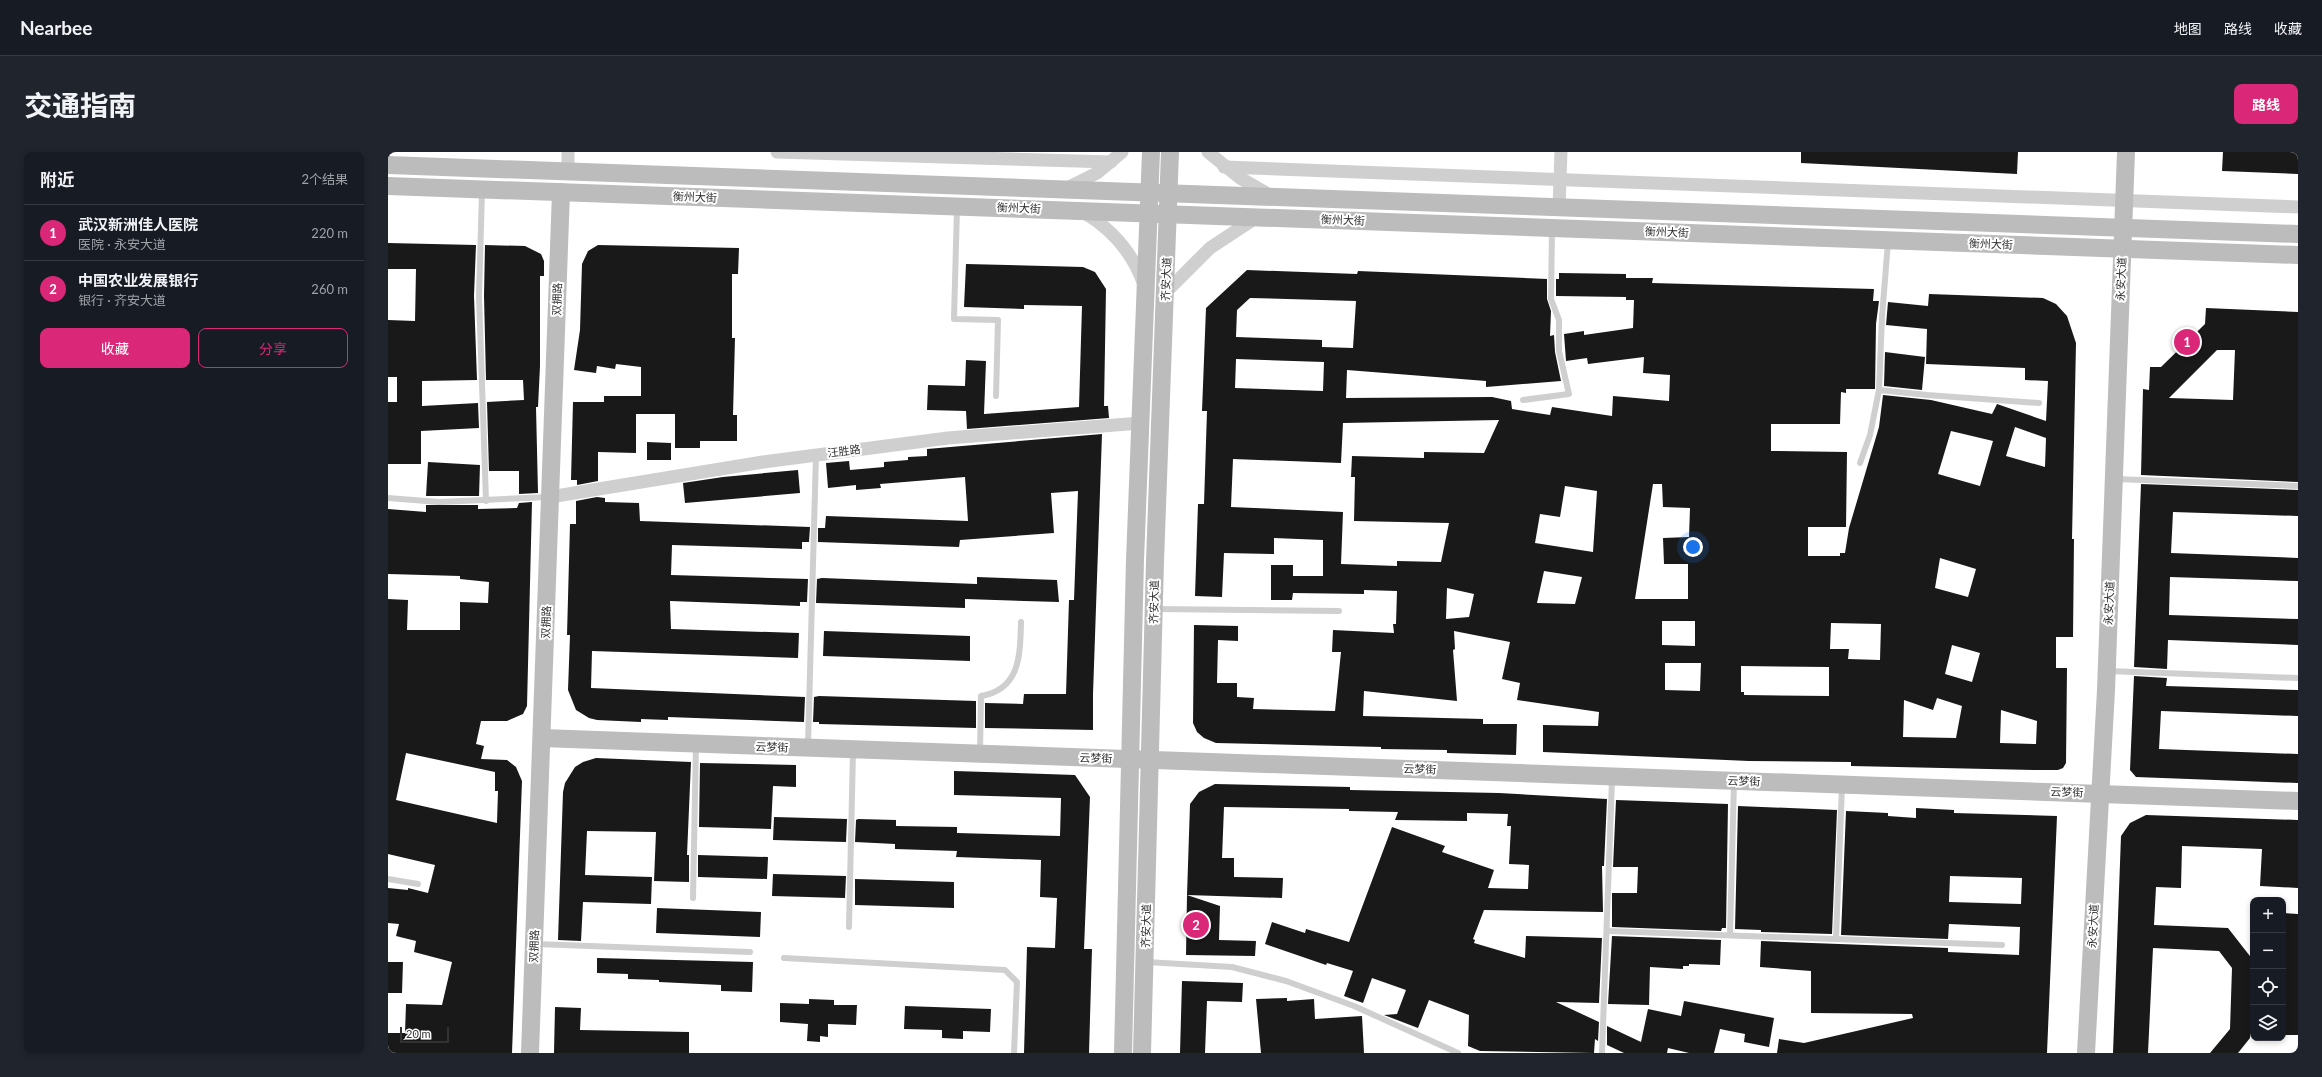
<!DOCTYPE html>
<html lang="zh">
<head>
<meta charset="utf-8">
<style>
	:root { --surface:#171b24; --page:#20242c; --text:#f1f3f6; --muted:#9ea1a6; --line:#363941; --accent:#db2777 }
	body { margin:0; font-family:Lato,"Noto Sans SC",sans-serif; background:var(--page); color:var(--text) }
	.controls { position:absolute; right:12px; bottom:12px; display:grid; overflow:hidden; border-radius:8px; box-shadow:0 2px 6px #0003 }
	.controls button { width:36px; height:36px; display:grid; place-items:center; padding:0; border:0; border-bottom:1px solid var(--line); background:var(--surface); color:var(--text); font:20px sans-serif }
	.scale { position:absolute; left:12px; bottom:10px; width:49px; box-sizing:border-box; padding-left:4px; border:2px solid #323232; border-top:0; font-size:11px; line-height:14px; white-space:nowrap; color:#323232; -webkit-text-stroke:3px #fff; paint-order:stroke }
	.you { position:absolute; left:1305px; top:395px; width:14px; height:14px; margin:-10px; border:3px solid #fff; border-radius:50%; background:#1a73e8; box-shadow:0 0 0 6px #1a73e833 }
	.badge { display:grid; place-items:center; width:26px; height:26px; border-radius:50%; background:var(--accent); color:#fff; font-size:13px; font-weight:700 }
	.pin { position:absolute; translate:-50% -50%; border:2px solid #fff; box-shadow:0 1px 4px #0006 }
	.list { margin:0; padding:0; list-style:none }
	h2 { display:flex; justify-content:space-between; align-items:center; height:52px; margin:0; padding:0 16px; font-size:17px }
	h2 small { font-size:13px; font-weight:400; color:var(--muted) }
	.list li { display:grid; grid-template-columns:26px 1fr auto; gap:12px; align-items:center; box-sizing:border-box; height:56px; padding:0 16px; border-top:1px solid var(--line) }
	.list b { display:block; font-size:15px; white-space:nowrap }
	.list p { margin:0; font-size:13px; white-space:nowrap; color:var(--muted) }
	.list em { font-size:13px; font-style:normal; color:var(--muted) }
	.actions { display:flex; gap:8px; padding:12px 16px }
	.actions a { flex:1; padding:9px 0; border:1px solid var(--accent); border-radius:8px; text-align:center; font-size:14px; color:var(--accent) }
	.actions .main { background:var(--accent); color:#fff }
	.icon { flex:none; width:22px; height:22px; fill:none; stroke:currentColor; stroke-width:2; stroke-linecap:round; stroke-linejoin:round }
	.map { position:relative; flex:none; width:1910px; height:901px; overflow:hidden; border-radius:8px }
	header { display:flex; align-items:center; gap:24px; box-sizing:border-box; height:56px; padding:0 20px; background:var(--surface); border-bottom:1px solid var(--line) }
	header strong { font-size:19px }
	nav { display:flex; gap:22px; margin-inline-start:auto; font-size:14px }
	.intro { display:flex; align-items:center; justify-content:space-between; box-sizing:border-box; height:96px; padding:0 24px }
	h1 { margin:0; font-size:28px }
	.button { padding:10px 18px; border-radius:8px; background:var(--accent); color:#fff; font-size:14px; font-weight:700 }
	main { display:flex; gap:24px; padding:0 24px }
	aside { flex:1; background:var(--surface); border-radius:8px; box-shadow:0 2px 6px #0003 }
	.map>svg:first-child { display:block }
</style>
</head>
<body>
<header>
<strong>Nearbee</strong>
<nav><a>地图</a><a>路线</a><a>收藏</a></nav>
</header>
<div class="intro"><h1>交通指南</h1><a class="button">路线</a></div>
<main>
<aside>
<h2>附近<small>2个结果</small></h2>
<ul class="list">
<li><span class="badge">1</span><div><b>武汉新洲佳人医院</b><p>医院 · 永安大道</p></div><em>220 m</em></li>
<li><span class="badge">2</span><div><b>中国农业发展银行</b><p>银行 · 齐安大道</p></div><em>260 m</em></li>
</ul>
<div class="actions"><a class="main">收藏</a><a>分享</a></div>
</aside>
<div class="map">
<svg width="1910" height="901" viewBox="0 0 1910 901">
	<rect width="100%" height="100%" fill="#fff"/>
	<g fill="#191919" fill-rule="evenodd">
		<path d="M1413,0H1630L1629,22L1413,11Z"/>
		<path d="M1835,0H1910V22L1834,19Z"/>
		<path d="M0,91L88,93L86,144L89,228L34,229V254L90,251L91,276L33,279V312H0V250H9V225H0V168L27,169L28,117H0Z"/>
		<path d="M97,93L137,94L153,102L156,109V124H152V214L150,255H148L150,341L131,342V319H101L99,250L136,248L135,228H98L96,144Z"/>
		<path d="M210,93L351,96L350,122H344V186H347L345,263H349V289H312V296H287V262H248V301L210,300V329L189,333V328H183L185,250H216V244H253V215L228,212L227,217L209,214L208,221L186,218L192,178L194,112L200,99Z"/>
		<path d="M578,112L695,115L707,120L718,137L716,254H720L721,266L579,277L578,259L539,258L540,233L577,234L578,208L598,209L596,262L691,255L694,154L636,153V157L576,155Z"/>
		<path d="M859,118L969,122L970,119L1159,127V147L1163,159L1162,184L1166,183L1167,200L1173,229L1098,235V229L959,218L958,246L1104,245L1123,249L1124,257L1162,263L1164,255L1224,264L1225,244L1281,249L1282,223L1255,221L1256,205L1200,212L1199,206L1178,209L1176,182L1196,179V183L1245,176L1246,148H1238V145L1168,144V127H1171V121L1238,122V126H1265L1264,131L1486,137L1485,149H1491L1488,172L1487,237H1458V241L1453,240L1452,272H1383V299L1459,300L1458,375H1420V404H1452V401H1457L1461,376L1491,275L1495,243L1543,248L1604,262L1609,252L1658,269L1660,229L1637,228V216L1538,212L1539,177L1498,173L1500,150L1540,154L1541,142L1655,146L1668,152L1679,164L1688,191L1684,387H1686L1685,485H1668V516H1679L1678,611L1675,616L1670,618H1648L1463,614V610L1361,609L1155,600V573L1210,574L1211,560L1129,548L1132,531L1114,527L1122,490L1066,479L1067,497L1065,498L1069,549L976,539L975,564L1095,567V572H1129L1128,603L1059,601V598L993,597V595L828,591L816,586L809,580L805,571L806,473L850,474V489L830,488L829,531H849V545L866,546L865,557L947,559L953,500H944L945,478L1006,481L1005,472H1008L1009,439L976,438V442L905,441L904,448H883V413H905V424H935V388L886,386V402L836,401L834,445L807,444L810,352H816L819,259H814L818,156ZM862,146L968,149L965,196L934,195V188L848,185L849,158ZM848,207L936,210L935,239L847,236ZM1111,268L1096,301L1036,300V306L964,304L963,325H967L966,369L1061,371L1053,410L1009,409V414L953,412L955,360L843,355L845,307L953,311L955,271ZM1627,275L1658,286L1657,315L1618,304ZM1563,279L1605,289L1592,334L1550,322ZM1265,332H1274L1275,355L1302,356L1301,385L1275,386L1276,412H1300V447H1247ZM1177,334L1209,339L1205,400L1147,391L1152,362L1172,365ZM1552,406L1588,417L1580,445L1547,436ZM1156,419L1194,425L1187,452L1149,451ZM1059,436L1086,442L1081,465L1058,467ZM1274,469H1307V494L1274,493ZM1443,471L1493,472L1492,508L1460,507L1461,497H1442ZM1564,493L1592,501L1584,530L1557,522ZM1277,511H1313L1312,539L1277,538ZM1353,514L1441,515V544L1356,543V540H1353ZM1549,546L1574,554L1568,586L1515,585L1516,548L1545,558ZM1613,558L1649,569L1648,592L1612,591Z"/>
		<path d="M1818,156L1910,160V330L1753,323L1755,237L1761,238L1762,215H1773L1817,172ZM1829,198H1847L1845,248L1781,246Z"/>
		<path d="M1497,200L1537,205L1534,238L1496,234Z"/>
		<path d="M714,282L705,542V578L597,576V551L635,552L636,542H678L681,448H686L690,339L663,341L666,381L572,388L571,395L430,390V376H437L438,364L580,369L577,325L492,332L493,336L468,338V333L440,336L438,311L461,309L462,318L496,315V310L520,308V305L539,304V297Z"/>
		<path d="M259,290L283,291V308H259Z"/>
		<path d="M40,310L92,313L91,344H38Z"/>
		<path d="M410,318L412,341L297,351L295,331L335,325Z"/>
		<path d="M1753,332L1910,338V364L1785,360L1783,401L1910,406V429L1782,425L1781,463L1910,467V493L1780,488L1779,517L1746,515Z"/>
		<path d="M209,345L217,346V350L251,351L252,369L422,375L421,390H414V397L284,393L283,423L420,427L419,450H412V454L282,449L283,477L411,481L410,506L204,499L203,536L417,545L416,570L280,565V568L253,567V570L209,568L201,566L188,558L180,538L182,483H179L182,372H188V349Z"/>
		<path d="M144,350L139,554L135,562L119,569H93L88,592L96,594L93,607L119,608L128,615L134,629L124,901H0V881H17L18,852L54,853L64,810L26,800L28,789L8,784L11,772L0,771V736L20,738V736L40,741L47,713L0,702V447L20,448L19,478H72V450L100,451L101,430L72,427V424L0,422V357L38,360V353H90V357L129,356L131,351ZM18,601L107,620V639H110L109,671L8,648Z"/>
		<path d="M589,425L669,428L671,450L577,447V456L428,451L429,427L434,426L589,432Z"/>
		<path d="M436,479L582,484V509L435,504Z"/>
		<path d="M1746,524L1779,526L1778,534L1910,538V564L1773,559L1771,597L1910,602V631L1748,625L1742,618Z"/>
		<path d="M431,544L588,549V576L431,572V570H425L426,545Z"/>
		<path d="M208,606L303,610L299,703H301V730L266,729L268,680L199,679L197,723L264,725L263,752L195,750L193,789L170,788L175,640L177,631L187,615L195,610Z"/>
		<path d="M312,611L408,613V635L385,634L383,677L311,675Z"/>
		<path d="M566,619L687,623L702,645L696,797H704L701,901H636L639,795L667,796L669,746L652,745L653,708L568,705L569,699L507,697V692L467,690L468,668L470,667L508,668V674L569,675V681L672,684L673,646L566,643Z"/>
		<path d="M827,632L962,635V638L1111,641L1219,647L1216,714H1214L1215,760L1096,758L1085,787L1087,788L1086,791L1137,806L1138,784L1214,786L1211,851L1168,850L1211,870L1210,889L1207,887L1206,901L1092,899L1080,894L1081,863L1041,848L1030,876L996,863L1009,862L1018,838L984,826L975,851L956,844L965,819L939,811L938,813L877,792L884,770L917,781L918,777L961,790L1004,675L1057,694L1054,700L1106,718L1100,736L1140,737L1141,713L1121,712L1123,674H1119L1120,662L1079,661V669L1007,668L1010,660L961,659V657L836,655L834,706H846V725L895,726L894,746L799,743L802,652L811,640Z"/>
		<path d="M1228,648L1340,652L1338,776H1334L1333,779L1224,775V741H1249L1250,715H1225Z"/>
		<path d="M1350,654L1449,658L1444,782L1373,780V778L1347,777Z"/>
		<path d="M1528,656L1566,658V661L1669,664L1659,901H1389L1391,887L1416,891L1525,866L1524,862L1423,861V819L1372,815L1373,789L1560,796V800L1631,803L1632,775L1561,772L1560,787L1453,783L1458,659L1500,661V664L1528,666ZM1562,724L1634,726L1633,752L1561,750Z"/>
		<path d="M1758,663L1910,668V736L1872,734L1874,697L1794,694L1793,736L1768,735L1766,773L1840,776L1865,808L1862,886L1850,901H1822L1842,877L1844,816L1831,799L1765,796L1760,901H1725L1733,684L1742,671Z"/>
		<path d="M386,665L459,667L458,690L385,688Z"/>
		<path d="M310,703L380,705L379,727L310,725Z"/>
		<path d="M385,722L458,724L457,746L384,744Z"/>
		<path d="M467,727L566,730V756L467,753Z"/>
		<path d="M799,743L832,754L831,788L868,789L867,804L798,803Z"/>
		<path d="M269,756L373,760L372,785L268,781Z"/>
		<path d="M1895,761L1910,762V883H1895Z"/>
		<path d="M1224,784L1333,788L1332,813L1301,812V814H1295V817L1262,815L1261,853L1220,852Z"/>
		<path d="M209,806L365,810L364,840L333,839V833L271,830V828L240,827V822L209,821Z"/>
		<path d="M0,810H15L14,841H0Z"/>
		<path d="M794,829L855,831L854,850L819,849L817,901H792Z"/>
		<path d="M899,846V849L926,847L927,867L974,864L976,901H873L868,847Z"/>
		<path d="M421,847L446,848V853H469L468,873L440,872V885L432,884V890L419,889L420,872L392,870V851L421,852Z"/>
		<path d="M1296,849L1386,866L1381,895L1356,890L1357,882L1332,877L1326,901H1301L1280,896L1279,901H1236L1219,893V874L1253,890L1260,857L1293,864Z"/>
		<path d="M517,854L603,857L602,880L575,879V887L554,886V878L516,877Z"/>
		<path d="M167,855L193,856L192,878L301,880V901H166Z"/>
	</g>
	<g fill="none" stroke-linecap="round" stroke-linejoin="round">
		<g stroke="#cfcfcf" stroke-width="6">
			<path d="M94,39L91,144L98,349"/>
			<path d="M569,56L566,167L610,168L608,244"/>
			<path d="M1491,238L1539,243L1651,251"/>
			<path d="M1135,248L1181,242L1171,199V168L1163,147L1164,77"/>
			<path d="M1472,311L1482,283L1491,238L1494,165L1500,90"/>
			<path d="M1727,327L1910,334"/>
			<path d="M0,346L51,350L160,345"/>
			<path d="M767,457L951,459"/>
			<path d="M1720,519L1910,526"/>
			<path d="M420,593L428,303"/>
			<path d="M592,600L593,544C633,537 632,502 633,470"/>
			<path d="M0,727L30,732"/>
			<path d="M305,746L308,593"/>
			<path d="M461,775L465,599"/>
			<path d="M1219,779L1614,793"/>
			<path d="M1342,783L1346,630"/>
			<path d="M1448,787L1454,634"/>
			<path d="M148,792L362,800"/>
			<path d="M396,806L617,818L629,830L626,901"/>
			<path d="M758,810L844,815L898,829L966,854L1070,901"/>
			<path d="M1214,901L1224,627"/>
		</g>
		<g stroke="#cfcfcf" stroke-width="13">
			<path d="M389,0L723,10"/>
			<path d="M820,0L852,26L882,43"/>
			<path d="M836,15L1910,55"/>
			<path d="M180,19V0"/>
			<path d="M679,36L709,21L734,0"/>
			<path d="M1171,55L1173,0"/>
			<path d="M695,60C724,77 745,101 756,133"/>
			<path d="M777,141L822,96L869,65"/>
			<path d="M162,345L375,310L560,286L753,271"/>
		</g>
		<g stroke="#bcbcbc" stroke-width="18">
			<path d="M0,13L1910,82"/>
			<path d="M0,34L1910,103"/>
			<path d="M154,586L1910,649"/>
			<path d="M142,901L173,40"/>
			<path d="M735,901L747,408L763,0"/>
			<path d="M754,901L767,409L782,0"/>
			<path d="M1698,901L1718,538L1738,0"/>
		</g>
	</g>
	<g text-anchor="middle" stroke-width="4" stroke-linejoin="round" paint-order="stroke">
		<g font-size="11" fill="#323232" stroke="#fff">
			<text transform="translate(307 45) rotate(2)" y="4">衡州大街</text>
			<text transform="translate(631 56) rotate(2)" y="4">衡州大街</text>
			<text transform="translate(955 68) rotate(2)" y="4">衡州大街</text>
			<text transform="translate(1279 80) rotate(2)" y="4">衡州大街</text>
			<text transform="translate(1603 92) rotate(2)" y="4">衡州大街</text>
			<text transform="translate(778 127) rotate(-88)" y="4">齐安大道</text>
			<text transform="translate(1733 127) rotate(-88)" y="4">永安大道</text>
			<text transform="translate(169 147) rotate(-88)" y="4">双拥路</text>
			<text transform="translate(456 299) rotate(-7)" y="4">汪胜路</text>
			<text transform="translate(766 450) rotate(-89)" y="4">齐安大道</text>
			<text transform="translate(1721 451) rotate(-88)" y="4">永安大道</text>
			<text transform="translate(158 470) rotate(-88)" y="4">双拥路</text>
			<text transform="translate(384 595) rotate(2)" y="4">云梦街</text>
			<text transform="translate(708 606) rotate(2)" y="4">云梦街</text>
			<text transform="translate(1032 617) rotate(2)" y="4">云梦街</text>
			<text transform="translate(1356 629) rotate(2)" y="4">云梦街</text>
			<text transform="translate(1679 640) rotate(2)" y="4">云梦街</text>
			<text transform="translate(758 774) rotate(-89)" y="4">齐安大道</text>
			<text transform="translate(1705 774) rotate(-87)" y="4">永安大道</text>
			<text transform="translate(146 794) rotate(-88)" y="4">双拥路</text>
		</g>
	</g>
</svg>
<div class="controls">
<button>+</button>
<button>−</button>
<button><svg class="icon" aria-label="locate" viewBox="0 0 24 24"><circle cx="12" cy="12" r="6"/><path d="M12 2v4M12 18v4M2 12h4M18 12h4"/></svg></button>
<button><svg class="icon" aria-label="layers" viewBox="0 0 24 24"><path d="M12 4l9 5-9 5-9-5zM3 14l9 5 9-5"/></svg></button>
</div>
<div class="scale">20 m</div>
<div class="you"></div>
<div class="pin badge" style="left:1799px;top:190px">1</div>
<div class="pin badge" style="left:808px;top:773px">2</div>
</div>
</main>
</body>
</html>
